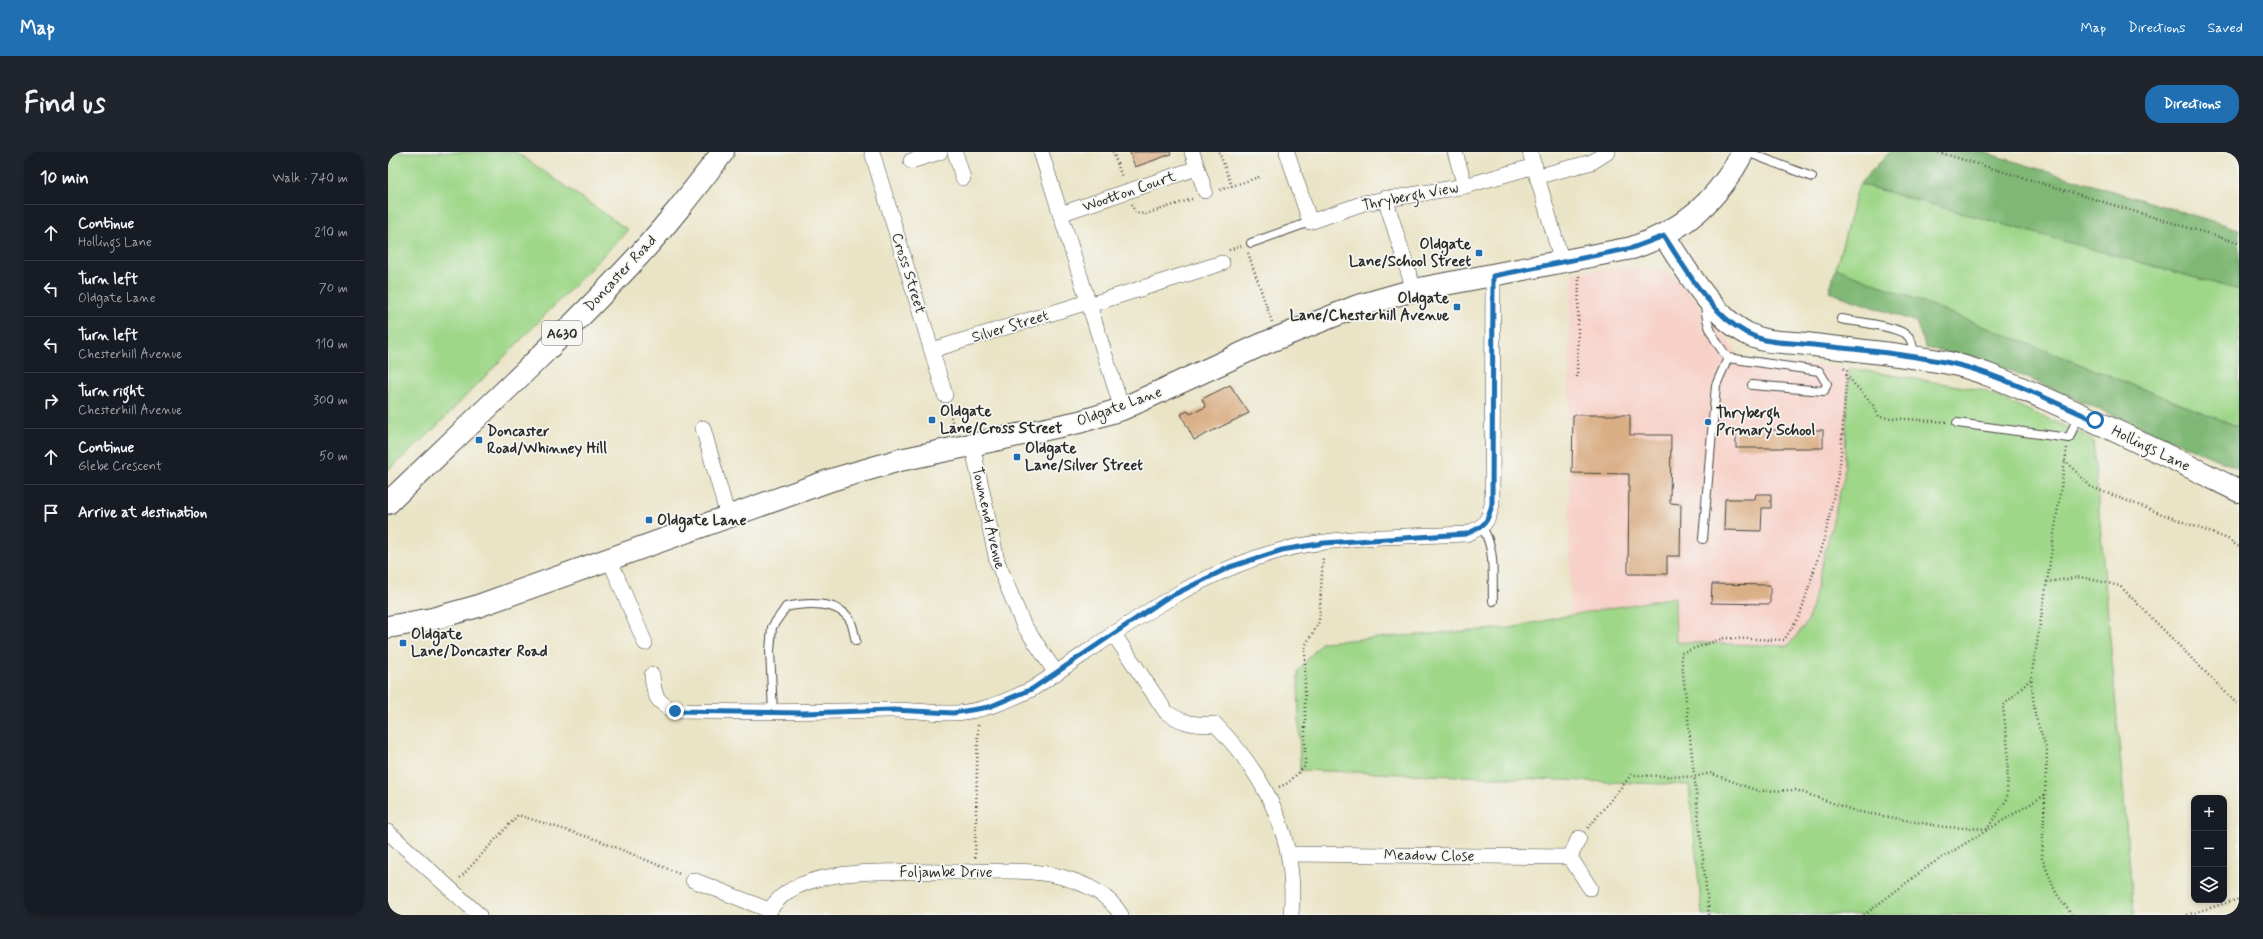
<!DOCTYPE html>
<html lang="en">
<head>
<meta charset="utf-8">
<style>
	:root { --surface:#171b24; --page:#20242c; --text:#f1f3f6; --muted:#9ea1a6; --line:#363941; --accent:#1f6fb2 }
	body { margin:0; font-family:Mynerve,sans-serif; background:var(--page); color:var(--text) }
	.controls { position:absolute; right:12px; bottom:12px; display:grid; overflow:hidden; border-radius:8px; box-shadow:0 2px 6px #0003 }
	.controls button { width:36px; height:36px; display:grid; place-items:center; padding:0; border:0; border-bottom:1px solid var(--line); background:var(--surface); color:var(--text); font:20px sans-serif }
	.stop { position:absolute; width:12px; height:12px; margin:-9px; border:3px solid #1f6fb2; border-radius:50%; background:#fff }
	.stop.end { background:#1f6fb2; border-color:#fff; box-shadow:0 1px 4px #0008 }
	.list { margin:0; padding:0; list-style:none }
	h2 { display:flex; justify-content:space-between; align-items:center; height:52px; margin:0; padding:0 16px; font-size:17px }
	h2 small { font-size:13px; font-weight:400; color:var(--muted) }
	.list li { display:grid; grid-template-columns:26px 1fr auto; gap:12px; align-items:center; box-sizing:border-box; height:56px; padding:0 16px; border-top:1px solid var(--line) }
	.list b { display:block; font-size:15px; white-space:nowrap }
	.list p { margin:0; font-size:13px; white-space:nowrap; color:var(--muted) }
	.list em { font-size:13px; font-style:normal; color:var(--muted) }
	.icon { flex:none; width:22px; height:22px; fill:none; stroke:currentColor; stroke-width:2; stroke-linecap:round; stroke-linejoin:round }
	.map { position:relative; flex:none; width:1851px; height:763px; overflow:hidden; border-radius:16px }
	header { display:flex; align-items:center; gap:24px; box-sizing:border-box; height:56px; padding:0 20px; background:var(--accent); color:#fff }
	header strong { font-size:19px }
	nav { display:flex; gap:22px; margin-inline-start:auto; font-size:14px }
	.intro { display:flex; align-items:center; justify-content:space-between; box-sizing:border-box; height:96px; padding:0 24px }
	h1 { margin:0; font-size:28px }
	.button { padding:10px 18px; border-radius:16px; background:var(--accent); color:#fff; font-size:14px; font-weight:700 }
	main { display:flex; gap:24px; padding:0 24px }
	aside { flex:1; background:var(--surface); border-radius:16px; box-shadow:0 2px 6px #0003 }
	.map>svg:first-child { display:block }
</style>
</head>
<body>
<header>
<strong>Map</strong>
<nav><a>Map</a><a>Directions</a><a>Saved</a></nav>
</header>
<div class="intro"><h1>Find us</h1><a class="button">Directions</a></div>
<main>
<aside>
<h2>10 min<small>Walk · 740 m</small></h2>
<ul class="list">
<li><svg class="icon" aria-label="ahead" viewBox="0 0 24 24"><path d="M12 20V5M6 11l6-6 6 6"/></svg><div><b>Continue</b><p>Hollings Lane</p></div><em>210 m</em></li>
<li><svg class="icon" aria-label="left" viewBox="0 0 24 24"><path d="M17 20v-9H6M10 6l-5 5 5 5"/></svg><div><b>Turn left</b><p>Oldgate Lane</p></div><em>70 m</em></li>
<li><svg class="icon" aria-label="left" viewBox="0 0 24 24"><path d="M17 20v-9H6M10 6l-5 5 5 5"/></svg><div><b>Turn left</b><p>Chesterhill Avenue</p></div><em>110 m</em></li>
<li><svg class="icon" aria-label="right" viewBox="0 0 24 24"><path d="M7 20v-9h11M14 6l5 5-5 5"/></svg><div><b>Turn right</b><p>Chesterhill Avenue</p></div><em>300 m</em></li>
<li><svg class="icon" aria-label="ahead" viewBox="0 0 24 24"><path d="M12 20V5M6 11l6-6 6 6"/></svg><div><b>Continue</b><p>Glebe Crescent</p></div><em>50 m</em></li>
<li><svg class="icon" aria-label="arrive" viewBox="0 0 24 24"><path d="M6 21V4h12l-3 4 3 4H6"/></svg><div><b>Arrive at destination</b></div></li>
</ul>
</aside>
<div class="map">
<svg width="1851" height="763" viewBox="0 0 1851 763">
	<rect width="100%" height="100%" fill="#f6f6f2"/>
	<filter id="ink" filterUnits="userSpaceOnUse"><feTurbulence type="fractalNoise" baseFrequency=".025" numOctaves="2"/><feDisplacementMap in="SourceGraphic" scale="8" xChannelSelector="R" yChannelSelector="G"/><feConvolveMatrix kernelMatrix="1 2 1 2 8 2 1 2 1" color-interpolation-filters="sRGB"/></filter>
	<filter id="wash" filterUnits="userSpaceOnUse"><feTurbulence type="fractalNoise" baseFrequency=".012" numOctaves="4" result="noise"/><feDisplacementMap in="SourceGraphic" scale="16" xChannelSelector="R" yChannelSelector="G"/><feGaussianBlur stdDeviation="0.9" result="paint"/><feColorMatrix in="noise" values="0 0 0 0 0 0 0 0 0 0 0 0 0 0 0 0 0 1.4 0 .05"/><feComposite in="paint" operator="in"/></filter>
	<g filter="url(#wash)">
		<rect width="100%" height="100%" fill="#eae4c6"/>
		<path fill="#f7d1c8" d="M1247,115L1279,120L1304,143L1355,207L1461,216L1456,324L1420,469L1400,494L1288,490L1286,445L1182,463L1181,188L1185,120Z"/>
		<g fill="#9fd789" stroke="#65815a">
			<path d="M0,0H128L240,78L39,284L0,318Z"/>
			<path d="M1471,32L1851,138V275L1448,116Z"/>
			<path d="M1461,216L1594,238L1699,284L1705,290L1746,763H1314L1301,633L912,618L910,519L934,490L1122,476L1182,463L1287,445L1288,490L1400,494L1420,469L1456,324Z"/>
		</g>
		<g fill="#7fb875" stroke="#557250">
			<path d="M1502,0H1595L1851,77V138L1471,32Z"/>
			<path d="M1448,116L1851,275V317L1593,206L1538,196L1528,170L1441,140Z"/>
		</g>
		<g id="blocks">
			<g fill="#daaf86">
				<path d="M742,0H782L783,2L747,15Z"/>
				<path d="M842,233L861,261L806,288L793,262L800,259L802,262L818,255L814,247Z"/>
				<path d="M1185,263H1242V283H1283L1282,351L1293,352L1292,404H1279V422H1240L1241,322L1184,321Z"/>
				<rect x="1348" y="278" width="87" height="18"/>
				<path d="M1368,342H1383V356H1374L1373,379L1336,378L1337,347H1367Z"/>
				<path d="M1324,432L1382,433V452L1323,451Z"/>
			</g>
		</g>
	</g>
	<g filter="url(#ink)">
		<use href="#blocks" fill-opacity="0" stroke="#484742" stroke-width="1"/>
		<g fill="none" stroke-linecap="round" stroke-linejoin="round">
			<g stroke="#484742" stroke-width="10">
				<g id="lane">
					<path d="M1359,0L1424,25"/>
					<path d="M863,91L922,70"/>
					<path d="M1317,151C1318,175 1326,188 1340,206L1431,219L1439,232L1436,239L1364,233"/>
					<path d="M1453,167C1468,170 1512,174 1521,185C1525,191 1525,197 1526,203"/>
					<path d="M1569,271L1681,286L1691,262"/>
					<path d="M1094,376C1108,395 1104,426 1105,449"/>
					<path d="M1315,387L1328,233L1340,206"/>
					<path d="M385,560L382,499L384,475L398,455C417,451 450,448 462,468C465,473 466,482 468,489"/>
				</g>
			</g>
			<g stroke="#484742" stroke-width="16">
				<g id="street">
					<path d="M484,0L557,243"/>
					<path d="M567,0L575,26"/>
					<path d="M653,0L734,257"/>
					<path d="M804,0L817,39"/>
					<path d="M899,0L922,70L976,51L1077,34L1147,14"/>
					<path d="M1067,0L1077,34"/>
					<path d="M1142,0L1174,110"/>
					<path d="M523,9L552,0"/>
					<path d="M1151,24L1204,10L1220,0"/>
					<path d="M997,46L1026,138"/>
					<path d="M672,62L809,16"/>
					<path d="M701,153L834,111"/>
					<path d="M544,198L700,150"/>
					<path d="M315,276L340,365"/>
					<path d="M584,292L609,409L635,472L668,521"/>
					<path d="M221,406L257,491"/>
					<path d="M725,481L778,560C794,571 808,574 827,572C879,625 910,687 903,763"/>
					<path d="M264,523C266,544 268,550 287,559C358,560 429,560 500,558C521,557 542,561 563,561C591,561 619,549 644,537C725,484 798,424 894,398C953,383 1018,385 1078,382C1095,375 1100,372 1104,352L1105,124"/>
					<path d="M0,680L91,763"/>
					<path d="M1191,686L1182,705L1202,736"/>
					<path d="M901,702L1182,705"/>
					<path d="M305,728L381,758"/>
					<path d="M381,763C381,757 384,755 388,750C420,712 518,720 565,720C599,720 636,716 670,724C694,730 720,741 733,763"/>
				</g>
			</g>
			<g stroke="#484742" stroke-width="24">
				<g id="secondary">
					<path d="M1276,84C1297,115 1323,163 1358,181C1378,192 1395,189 1418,192C1465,198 1514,202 1561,211C1594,218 1625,233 1656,246C1722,275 1786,307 1851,339"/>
					<path d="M0,475L44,467L87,455L443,328L512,308L691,270L734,257L877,191L970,154L1026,138L1244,96C1295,79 1330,48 1355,0"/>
				</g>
			</g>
			<g stroke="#484742" stroke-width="24">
				<path id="primary" d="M0,351C81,273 164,196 241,114C275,78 305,39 335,0"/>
			</g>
			<g stroke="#484742" stroke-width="2.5" stroke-dasharray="1 3" stroke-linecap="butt">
				<path d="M725,0L734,25"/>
				<path d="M831,0L844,34"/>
				<path d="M1550,0L1851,91"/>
				<path d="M832,38L871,25"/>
				<path d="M744,52L747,61L758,62L804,47"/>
				<path d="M841,98L853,94"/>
				<path d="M860,101L884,170"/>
				<path d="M1458,223L1485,253L1491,265L1559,270"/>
				<path d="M1189,225L1191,124"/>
				<path d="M561,257L566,277"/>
				<path d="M1679,296L1677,308L1703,335L1840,387L1851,395"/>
				<path d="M1659,430L1677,308"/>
				<path d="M891,635L900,631L917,614V494L931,470L935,405"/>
				<path d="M1200,676L1243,623L1306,625L1322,621L1370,639L1408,638L1467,659L1556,675L1599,677L1619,647L1620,597L1615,554L1643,527"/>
				<path d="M587,706L590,573"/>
				<path d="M72,726L130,663L210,688L292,722"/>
				<path d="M1321,763L1293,501L1336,486L1396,488L1412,463L1438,380L1452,313L1459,218L1455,216"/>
				<path d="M1476,763L1542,713L1657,643"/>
				<path d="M1684,763L1668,741L1654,706L1659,599L1647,563L1643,527L1659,430L1693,425L1732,434L1851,554"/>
				<path d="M1799,763L1851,747"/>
			</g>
			<use href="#lane" stroke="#fff" stroke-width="8"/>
			<use href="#street" stroke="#fff" stroke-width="15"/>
			<use href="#secondary" stroke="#fff" stroke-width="22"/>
			<use href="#primary" stroke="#fff" stroke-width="22"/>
		</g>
	</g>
	<g fill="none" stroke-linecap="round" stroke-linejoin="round" filter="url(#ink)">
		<path stroke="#1f6fb2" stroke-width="5" d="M287,559L416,561L505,558L565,561L601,555L644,537L777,447L842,415L894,398L936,391L1078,382C1095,375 1100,372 1104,352L1105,124L1244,96L1276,84C1298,117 1321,160 1357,180C1375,191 1394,190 1415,192C1463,197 1514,201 1562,211C1612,222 1660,248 1707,268"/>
	</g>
	<g fill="#1f6fb2" stroke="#f6f6f2" stroke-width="1.5">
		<rect x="1087" y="97" width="8" height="8" rx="2"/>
		<rect x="1065" y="151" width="8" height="8" rx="2"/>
		<rect x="540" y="264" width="8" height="8" rx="2"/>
		<circle cx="1320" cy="270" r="4"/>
		<rect x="87" y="284" width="8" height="8" rx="2"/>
		<rect x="625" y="301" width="8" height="8" rx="2"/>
		<rect x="257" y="364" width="8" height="8" rx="2"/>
		<rect x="11" y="487" width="8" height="8" rx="2"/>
	</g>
	<g text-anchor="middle" stroke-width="3.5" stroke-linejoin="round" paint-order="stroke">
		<rect fill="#f6f6f2" stroke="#686867" stroke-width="1" x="154" y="169" width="40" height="24" rx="3"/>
		<g font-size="14" font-weight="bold" fill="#2b2b2b">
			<text x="174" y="186">A630</text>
		</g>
		<g font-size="15" fill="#2b2b2b" stroke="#f6f6f2">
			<text transform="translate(741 39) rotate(-19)" y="5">Wootton Court</text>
			<text transform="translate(1022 44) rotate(-11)" y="5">Thrybergh View</text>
			<text transform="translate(232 121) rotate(-47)" y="5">Doncaster Road</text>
			<text transform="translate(521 121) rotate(73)" y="5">Cross Street</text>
			<text transform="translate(622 174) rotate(-17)" y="5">Silver Street</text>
			<text transform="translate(731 254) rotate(-20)" y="5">Oldgate Lane</text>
			<text transform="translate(1763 296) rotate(26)" y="5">Hollings Lane</text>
			<text transform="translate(601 366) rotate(77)" y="5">Townend Avenue</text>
			<text transform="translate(1041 703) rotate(1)" y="5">Meadow Close</text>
			<text x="558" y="725">Foljambe Drive</text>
		</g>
		<g font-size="15" font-weight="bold" fill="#2b2b2b" stroke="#f6f6f2" text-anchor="start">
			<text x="1083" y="97" text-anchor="end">Oldgate<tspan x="1083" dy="17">Lane/School Street</tspan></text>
			<text x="1061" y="151" text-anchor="end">Oldgate<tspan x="1061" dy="17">Lane/Chesterhill Avenue</tspan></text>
			<text x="552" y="264">Oldgate<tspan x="552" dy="17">Lane/Cross Street</tspan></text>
			<text x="1328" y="266">Thrybergh<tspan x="1328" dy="17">Primary School</tspan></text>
			<text x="99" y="284">Doncaster<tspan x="99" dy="17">Road/Whinney Hill</tspan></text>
			<text x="637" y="301">Oldgate<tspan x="637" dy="17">Lane/Silver Street</tspan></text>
			<text x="269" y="373">Oldgate Lane</text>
			<text x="23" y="487">Oldgate<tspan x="23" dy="17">Lane/Doncaster Road</tspan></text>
		</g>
	</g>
</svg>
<div class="controls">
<button>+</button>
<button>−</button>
<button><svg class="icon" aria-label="layers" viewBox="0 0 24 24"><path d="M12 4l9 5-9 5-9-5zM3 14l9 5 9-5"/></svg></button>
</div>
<div class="stop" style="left:1707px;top:268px"></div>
<div class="stop end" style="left:287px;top:559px"></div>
</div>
</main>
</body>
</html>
